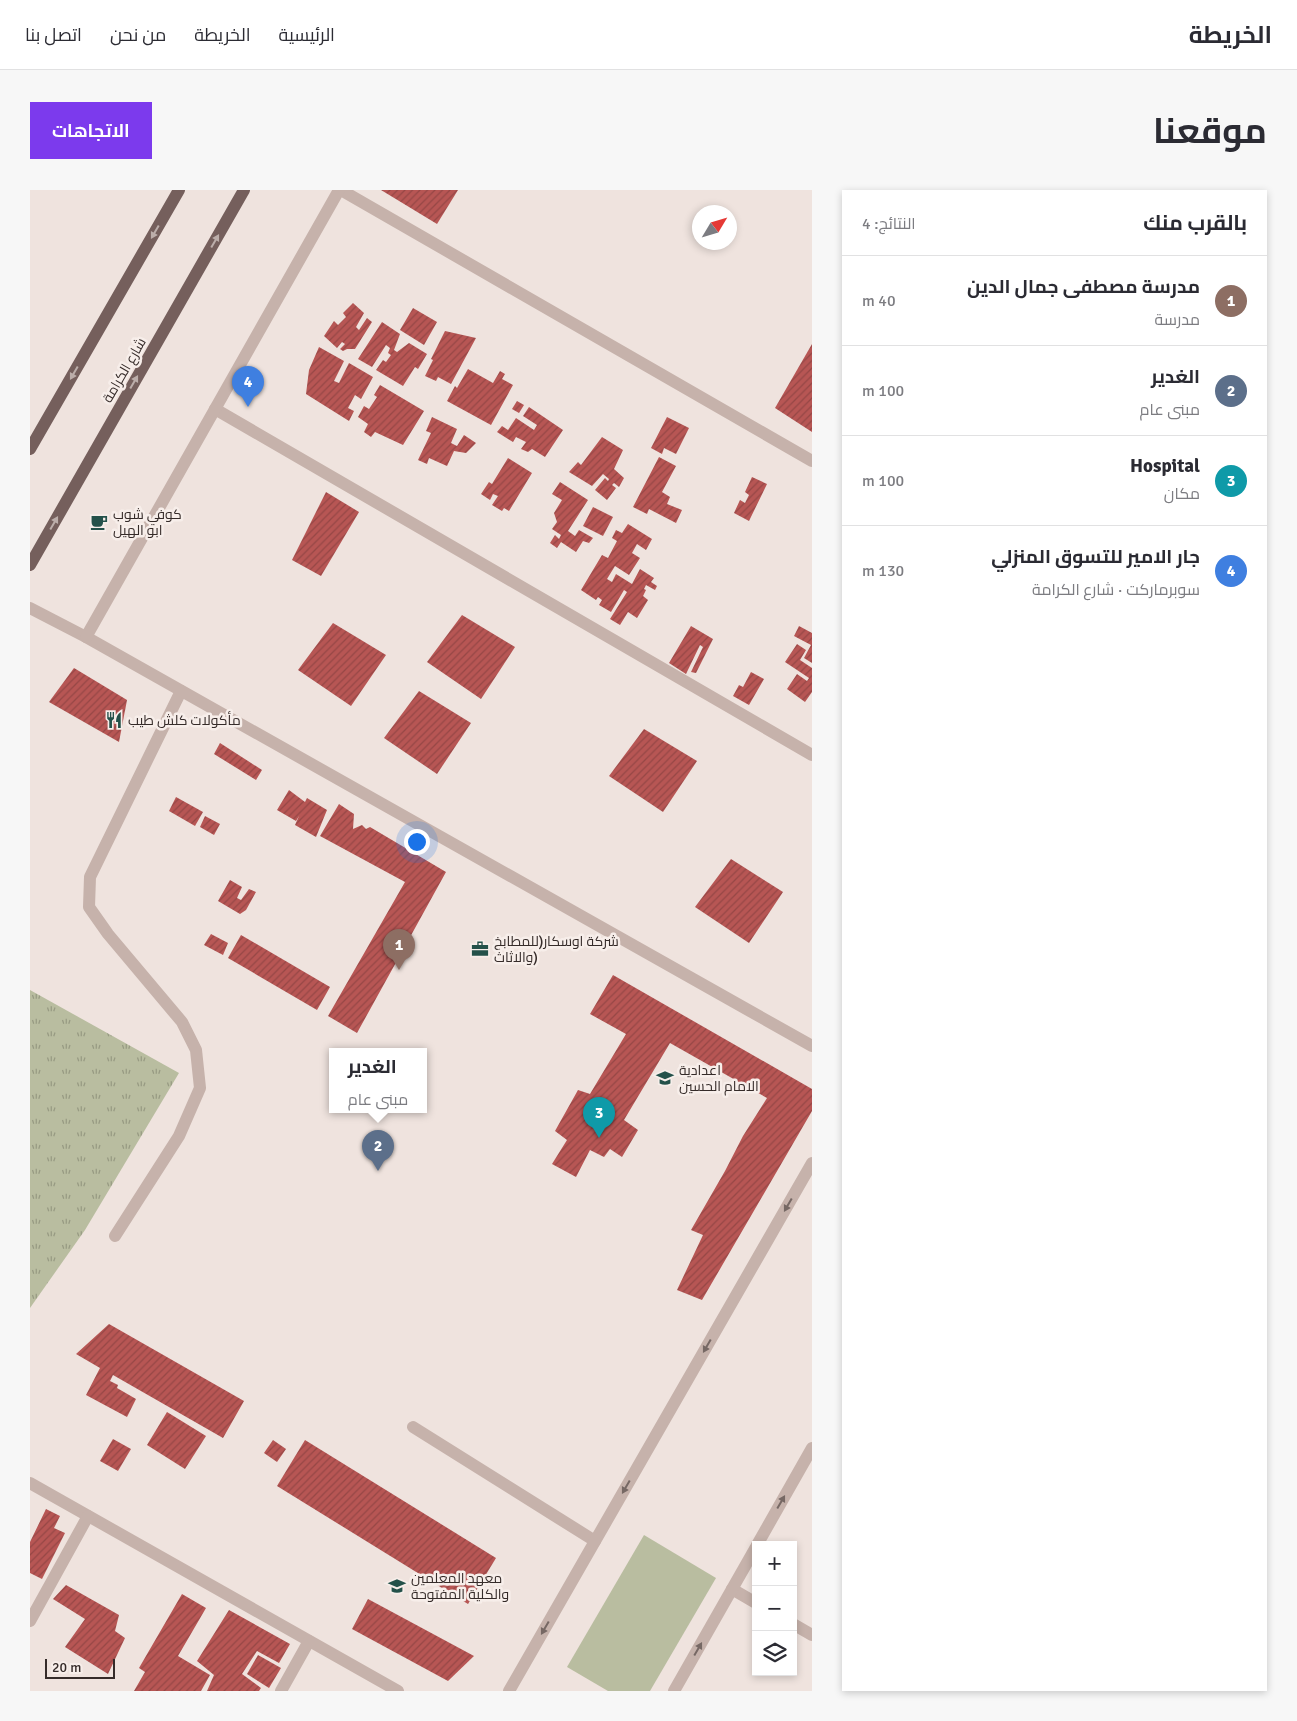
<!DOCTYPE html>
<html lang="ar">
<head>
<meta charset="utf-8">
<style>
	:root { --surface:#fff; --page:#f7f7f7; --text:#2b2b33; --muted:#7c7c81; --line:#e1e1e2; --accent:#7c3aed }
	body { margin:0; font-family:Signika,Cairo,sans-serif; background:var(--page); color:var(--text); direction:rtl }
	.controls { position:absolute; right:15px; bottom:15px; display:grid; overflow:hidden; border-radius:0px; box-shadow:0 2px 8px #0003 }
	.controls button { width:45px; height:45px; display:grid; place-items:center; padding:0; border:0; border-bottom:1px solid var(--line); background:var(--surface); color:var(--text); font:25px sans-serif }
	.compass { position:absolute; left:662px; top:15px; width:45px; height:45px; border-radius:50%; background:var(--surface); box-shadow:0 2px 8px #0003; rotate:52deg }
	.scale { position:absolute; left:15px; bottom:12px; width:70px; box-sizing:border-box; padding-left:5px; border:2px solid #352b29; border-top:0; font-size:14px; line-height:18px; white-space:nowrap; color:#352b29; -webkit-text-stroke:4px #f7eeea; paint-order:stroke }
	.you { position:absolute; left:386px; top:651px; width:18px; height:18px; margin:-12px; border:4px solid #fff; border-radius:50%; background:#1a73e8; box-shadow:0 0 0 8px #1a73e833 }
	.badge { display:grid; place-items:center; width:32px; height:32px; border-radius:50%; background:var(--accent); color:#fff; font-size:16px; font-weight:700 }
	.pin { position:absolute; translate:-50% -41px; filter:drop-shadow(0 1px 2px #0008) }
	.pin::after { content:''; position:absolute; top:26px; width:18px; height:15px; background:inherit; clip-path:polygon(0 0,100% 0,50% 100%) }
	.popup { position:absolute; left:299px; top:858px; width:98px; height:65px; box-sizing:border-box; display:grid; place-content:center; border-radius:0px; background:var(--surface); filter:drop-shadow(0 1px 4px #0005); font-size:16px; white-space:nowrap; color:var(--muted) }
	.popup b { font-size:19px; color:var(--text) }
	.popup::after { content:''; position:absolute; left:50%; top:100%; margin-left:-10px; border:10px solid transparent; border-top-color:var(--surface) }
	.list { margin:0; padding:0; list-style:none }
	h2 { display:flex; justify-content:space-between; align-items:center; height:65px; margin:0; padding:0 20px; font-size:21px }
	h2 small { font-size:16px; font-weight:400; color:var(--muted) }
	.list li { display:grid; grid-template-columns:32px 1fr auto; gap:15px; align-items:center; box-sizing:border-box; height:90px; padding:0 20px; border-top:1px solid var(--line) }
	.list b { display:block; font-size:19px; white-space:nowrap }
	.list p { margin:0; font-size:16px; white-space:nowrap; color:var(--muted) }
	.list em { font-size:16px; font-style:normal; color:var(--muted) }
	.icon { flex:none; width:28px; height:28px; fill:none; stroke:currentColor; stroke-width:2; stroke-linecap:round; stroke-linejoin:round }
	.map { position:relative; flex:none; width:782px; height:1501px; overflow:hidden; direction:ltr; border-radius:0px }
	header { display:flex; align-items:center; gap:30px; box-sizing:border-box; height:70px; padding:0 25px; background:var(--surface); border-bottom:1px solid var(--line) }
	header strong { font-size:24px }
	nav { display:flex; gap:28px; margin-inline-start:auto; font-size:18px }
	.intro { display:flex; align-items:center; justify-content:space-between; box-sizing:border-box; height:120px; padding:0 30px }
	h1 { margin:0; font-size:35px }
	.button { padding:12px 22px; border-radius:0px; background:var(--accent); color:#fff; font-size:18px; font-weight:700 }
	main { display:flex; gap:30px; padding:0 30px }
	aside { flex:1; background:var(--surface); border-radius:0px; box-shadow:0 2px 8px #0003 }
	.map>svg:first-child { display:block }
</style>
</head>
<body>
<header>
<strong>الخريطة</strong>
<nav><a>الرئيسية</a><a>الخريطة</a><a>من نحن</a><a>اتصل بنا</a></nav>
</header>
<div class="intro"><h1>موقعنا</h1><a class="button">الاتجاهات</a></div>
<main>
<aside>
<h2>بالقرب منك<small>النتائج: 4</small></h2>
<ul class="list">
<li><span class="badge" style="background:#8d6e63">1</span><div><b>مدرسة مصطفى جمال الدين</b><p>مدرسة</p></div><em>40 m</em></li>
<li><span class="badge" style="background:#5c6f8a">2</span><div><b>الغدير</b><p>مبنى عام</p></div><em>100 m</em></li>
<li><span class="badge" style="background:#0f9aa8">3</span><div><b>Hospital</b><p>مكان</p></div><em>100 m</em></li>
<li><span class="badge" style="background:#3f7fe0">4</span><div><b>جار الامير للتسوق المنزلي</b><p>سوبرماركت · شارع الكرامة</p></div><em>130 m</em></li>
</ul>
</aside>
<div class="map">
<svg width="782" height="1501" viewBox="0 0 782 1501">
	<defs>
		<pattern id="grass-tufts" width="24" height="20" patternUnits="userSpaceOnUse" patternTransform="scale(1.25)"><rect width="24" height="20" fill="#b9bda0"/><path d="M3 7l-1-3M5 7V3M7 7l1-3M15 17l-1-3M17 17v-4M19 17l1-3" fill="none" stroke="#979a82"/></pattern>
		<pattern id="building-hatch" width="6" height="6" patternUnits="userSpaceOnUse" patternTransform="scale(1.25)"><rect width="6" height="6" fill="#b75654"/><path d="M-1 1l2-2M0 6l6-6M5 7l2-2" fill="none" stroke="#964746"/></pattern>
	</defs>
	<rect width="100%" height="100%" fill="#efe3de"/>
	<path fill="url(#grass-tufts)" d="M0,800L149,883L55,1040L0,1118Z"/>
	<path fill="#b9bda0" d="M614,1345L686,1388L620,1501H578L537,1477Z"/>
	<g fill="url(#building-hatch)">
		<path d="M351,0H428L407,34Z"/>
		<path d="M323,113L334,123L326,137L329,140L337,128L342,132L325,159H317L313,161L310,159L315,154L312,152L307,158L294,146L304,131L308,135L316,127L313,123Z"/>
		<path d="M383,118L407,132L394,155L370,140Z"/>
		<path d="M352,132L370,144L364,160L367,162L379,153L397,164L388,179L385,177L373,196L346,180L353,170L356,172L361,165L358,163L360,158L356,155L342,177L328,169Z"/>
		<path d="M415,141L446,148L421,194L408,187L406,191L395,186L403,170L401,169Z"/>
		<path d="M782,154V242L745,218Z"/>
		<path d="M289,157L314,171L304,191L309,193L319,173L343,187L331,209L325,205L318,218L324,221L319,231L276,204L279,180Z"/>
		<path d="M438,179L463,193L470,181L475,184L472,189L483,195L461,235L417,211L425,196L427,198Z"/>
		<path d="M350,195L394,221L373,255L345,242L341,247L334,242L338,234L328,227L334,216L339,219L347,207L344,205Z"/>
		<path d="M487,211L494,215L489,223L482,219Z"/>
		<path d="M499,217L533,240L515,267L502,259L498,262L491,259L496,252L486,247L483,252L467,242L472,236L478,240L486,228L504,240L507,235L493,226Z"/>
		<path d="M402,227L427,239L421,253L427,256L434,245L446,253L436,263L424,261L417,276L399,268L397,274L388,270L401,243L396,241Z"/>
		<path d="M637,227L659,238L646,264L634,258L632,264L621,258Z"/>
		<path d="M572,247L593,260L584,279L594,288L589,297L584,293L582,295L586,298L577,310L565,300L575,288L578,291L579,289L573,284L562,296L539,282L548,272L551,275Z"/>
		<path d="M629,267L646,276L632,302L640,307L637,314L652,320L646,333L619,319L617,324L603,317Z"/>
		<path d="M478,268L502,283L479,321L474,318L472,321L462,315L468,306L463,304L460,310L451,304L459,292L462,294Z"/>
		<path d="M722,287L737,294L719,331L704,323L710,310L715,313L719,305L715,302Z"/>
		<path d="M530,292L558,310L538,341L545,346L549,340L563,348L559,353L553,351L546,362L531,352L527,358L520,353L525,345L529,349L531,345L522,339L527,332L524,323L532,310L522,304Z"/>
		<path d="M296,302L329,322L291,386L262,370Z"/>
		<path d="M563,317L583,327L573,346L553,336Z"/>
		<path d="M598,334L622,349L616,360L607,354L602,363L610,368L599,385L585,376L577,389L582,392L586,384L602,394L610,379L624,388L621,392L627,396L625,400L616,395L614,399L616,400L613,406L618,410L607,428L598,422L590,435L580,429L597,402L594,400L581,422L569,415L572,410L568,407L566,410L551,400L572,365L578,368L587,351L582,348L586,340L592,343Z"/>
		<path d="M432,425L485,457L451,509L397,472Z"/>
		<path d="M303,433L356,465L321,516L268,480Z"/>
		<path d="M661,436L683,449L666,483L661,482L673,457L670,455L656,484L639,473Z"/>
		<path d="M769,436L782,443V473L774,468L781,455L764,446Z"/>
		<path d="M767,454L776,460L770,470L782,478V502L775,512L757,499L767,484L777,491L779,488L755,472Z"/>
		<path d="M44,478L97,510L89,552L19,512Z"/>
		<path d="M721,482L734,489L719,515L703,506L709,495L713,497Z"/>
		<path d="M389,501L441,533L407,584L354,548Z"/>
		<path d="M614,539L667,571L633,622L579,586Z"/>
		<path d="M190,553L232,580L226,590L184,564Z"/>
		<path d="M259,600L275,612L277,608L297,620L286,647L265,635L269,626L266,631L247,620Z"/>
		<path d="M146,607L173,622L165,636L139,621Z"/>
		<path d="M309,614L324,624L323,639L332,635L336,639L340,637L416,682L327,843L298,826L375,692L290,646Z"/>
		<path d="M175,626L190,634L184,645L170,637Z"/>
		<path d="M701,669L753,702L719,753L665,717Z"/>
		<path d="M200,690L212,697L207,708L211,710L219,699L226,702L216,720L210,724L188,711Z"/>
		<path d="M181,744L198,753L193,765L174,755Z"/>
		<path d="M211,745L300,797L287,820L198,768Z"/>
		<path d="M583,785L782,899V921L672,1110L647,1100L673,1045L661,1040L695,981L713,946L737,908L640,853L594,930L608,940L592,967L580,959L574,967L560,960L546,987L522,974L537,950L525,941L548,900L560,904L596,844L560,824Z"/>
		<path d="M79,1134L214,1211L193,1248L83,1185L80,1191L88,1195L87,1198L106,1209L97,1227L56,1205L70,1178L46,1164Z"/>
		<path d="M137,1222L176,1246L155,1279L117,1255Z"/>
		<path d="M83,1249L101,1259L88,1281L70,1271Z"/>
		<path d="M243,1250L256,1259L247,1272L234,1263Z"/>
		<path d="M275,1250L466,1368L438,1414L247,1296Z"/>
		<path d="M16,1319L30,1326L24,1338L35,1343L12,1389L0,1383V1352Z"/>
		<path d="M36,1395L89,1425L85,1441L95,1448L78,1484L35,1457L55,1429L23,1409Z"/>
		<path d="M152,1404L176,1418L148,1466L180,1485L171,1501H104L115,1482L109,1478Z"/>
		<path d="M338,1409L444,1466L418,1491L322,1439Z"/>
		<path d="M199,1420L260,1454L249,1473L227,1461L212,1484L231,1498L229,1501H177L184,1485L167,1471Z"/>
		<path d="M228,1465L251,1478L239,1498L217,1484Z"/>
	</g>
	<g fill="none" stroke-linecap="round" stroke-linejoin="round">
		<g stroke="#c6b2ab" stroke-width="12">
			<path d="M85,1046L149,946L170,898L166,860L152,832L78,744L59,717L60,687L151,501"/>
			<path d="M383,1237L565,1351"/>
		</g>
		<g stroke="#c6b2ab" stroke-width="12">
			<path d="M311,0L782,271"/>
			<path d="M185,219L782,565"/>
			<path d="M0,418L56,447L782,856"/>
			<path d="M56,447L309,0"/>
			<path d="M0,1293L368,1501"/>
			<path d="M727,1355L782,1258"/>
			<path d="M702,1399L726,1413"/>
			<path d="M0,1431L58,1326"/>
			<path d="M763,1434L782,1445"/>
			<path d="M251,1501L279,1451"/>
			<path d="M479,1501L782,973"/>
			<path d="M644,1501L726,1357"/>
		</g>
		<g stroke="#755f5c" stroke-width="12">
			<path d="M0,259L149,0"/>
			<path d="M0,375L214,0"/>
		</g>
	</g>
	<defs><path id="oneway-solid" d="M-6-.8H1V-3.2L6.5 0L1 3.2V.8H-6Z" transform="scale(1.25)"/></defs>
	<g fill="#bcaeaa">
		<use href="#oneway-solid" transform="translate(125 42) rotate(120)"/>
		<use href="#oneway-solid" transform="translate(185 51) rotate(-60)"/>
		<use href="#oneway-solid" transform="translate(44 183) rotate(120)"/>
		<use href="#oneway-solid" transform="translate(104 192) rotate(-60)"/>
		<use href="#oneway-solid" transform="translate(24 333) rotate(-60)"/>
	</g>
	<g fill="#766864">
		<use href="#oneway-solid" transform="translate(758 1015) rotate(120)"/>
		<use href="#oneway-solid" transform="translate(677 1156) rotate(120)"/>
		<use href="#oneway-solid" transform="translate(596 1297) rotate(120)"/>
		<use href="#oneway-solid" transform="translate(751 1312) rotate(-60)"/>
		<use href="#oneway-solid" transform="translate(515 1438) rotate(120)"/>
		<use href="#oneway-solid" transform="translate(668 1459) rotate(-60)"/>
	</g>
	<defs>
		<g id="cafe-bare" transform="scale(1.35)"><path d="M-5.5-4.5H6V0H3Q3 3.5 0 3.5H-2.5Q-5.5 3.5-5.5 0ZM3-3.2v2h1.7v-2ZM-6 4.5H4V6H-6Z" fill="#24514a" stroke="#f7eeea" stroke-width="2.5" paint-order="stroke"/></g>
		<g id="restaurant-bare" transform="scale(1.35)"><path d="M-5-6h1v4h1v-4h1v4h1v-4h1v5L-1.5 .5V6h-2V.5L-5-1ZM5-6V6H3V1.5H1.5Q1.5-4 5-6Z" fill="#24514a" stroke="#f7eeea" stroke-width="2.5" paint-order="stroke"/></g>
		<g id="office-bare" transform="scale(1.35)"><path d="M-6-3h4V-5.5h4V-3h4V5H-6ZM-1-4.5V-3h2v-1.5ZM-6 0V1H6V0Z" fill="#24514a" stroke="#f7eeea" stroke-width="2.5" paint-order="stroke"/></g>
		<g id="school-bare" transform="scale(1.35)"><path d="M0-5L7-2L0 1L-7-2ZM-4 1L0 2.5L4 1V4Q0 6-4 4Z" fill="#24514a" stroke="#f7eeea" stroke-width="2.5" paint-order="stroke"/></g>
	</defs>
	<g fill-rule="evenodd">
		<use href="#cafe-bare" x="69" y="332"/>
		<use href="#restaurant-bare" x="84" y="530"/>
		<use href="#office-bare" x="450" y="759"/>
		<use href="#school-bare" x="635" y="888"/>
		<use href="#school-bare" x="367" y="1396"/>
	</g>
	<g text-anchor="middle" stroke-width="5" stroke-linejoin="round" paint-order="stroke">
		<g font-size="14" fill="#352b29" stroke="#f7eeea">
			<text transform="translate(94 180) rotate(-60)" y="5">شارع الكرامة</text>
		</g>
		<g font-size="14" fill="#352b29" stroke="#f7eeea" text-anchor="start">
			<text x="83" y="329">كوفي شوب<tspan x="83" dy="16">ابو الهيل</tspan></text>
			<text x="98" y="535">مأكولات كلش طيب</text>
			<text x="464" y="756">شركة اوسكار(للمطابخ<tspan x="464" dy="16">والاثاث)</tspan></text>
			<text x="649" y="885">اعدادية<tspan x="649" dy="16">الامام الحسين</tspan></text>
			<text x="381" y="1393">معهد المعلمين<tspan x="381" dy="16">والكلية المفتوحة</tspan></text>
		</g>
	</g>
</svg>
<div class="controls">
<button>+</button>
<button>−</button>
<button><svg class="icon" aria-label="layers" viewBox="0 0 24 24"><path d="M12 4l9 5-9 5-9-5zM3 14l9 5 9-5"/></svg></button>
</div>
<svg class="compass" viewBox="-18 -18 36 36"><path d="M0-13l5 13h-10z" fill="#e53935"/><path d="M0 13l5-13h-10z" fill="#7c7c81"/></svg>
<div class="scale">20 m</div>
<div class="you"></div>
<div class="pin badge" style="left:369px;top:780px;background:#8d6e63">1</div>
<div class="pin badge" style="left:348px;top:981px;background:#5c6f8a">2</div>
<div class="popup"><b>الغدير</b>مبنى عام</div>
<div class="pin badge" style="left:569px;top:948px;background:#0f9aa8">3</div>
<div class="pin badge" style="left:218px;top:217px;background:#3f7fe0">4</div>
</div>
</main>
</body>
</html>
